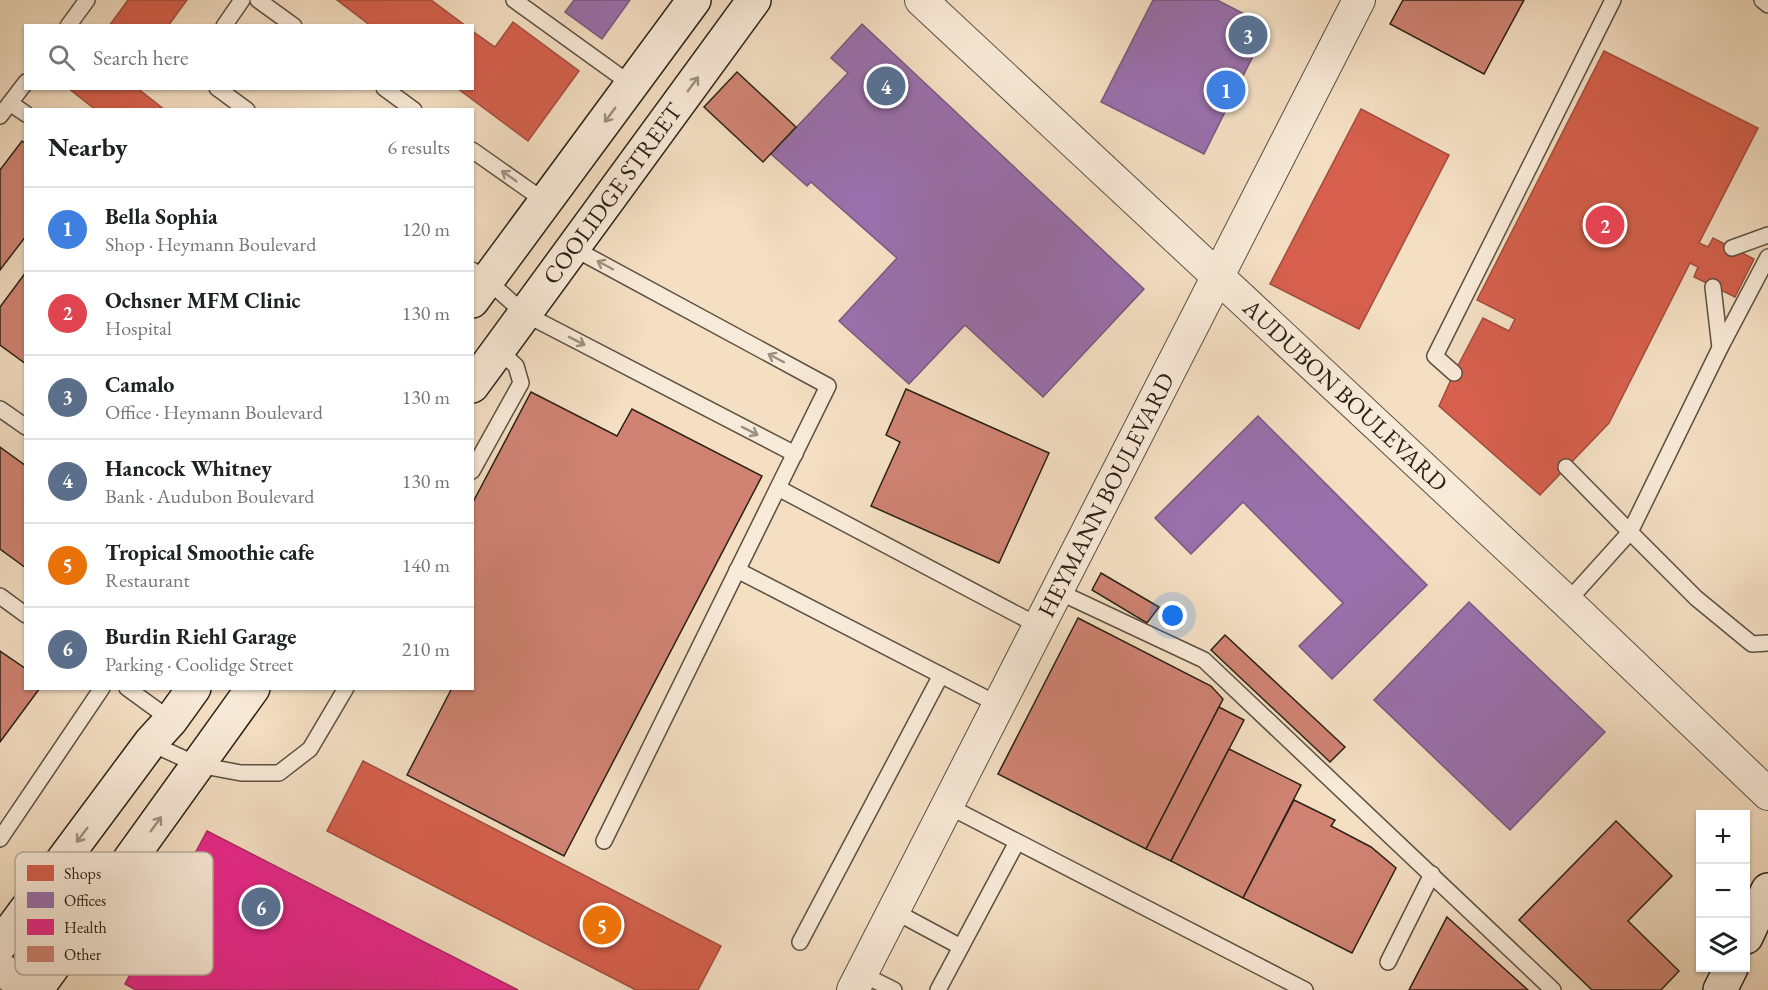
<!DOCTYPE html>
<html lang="en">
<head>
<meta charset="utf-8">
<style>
	:root { --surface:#fff; --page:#f6f6f6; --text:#202124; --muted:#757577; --line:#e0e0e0; --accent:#8f2418 }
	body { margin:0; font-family:"EB Garamond",serif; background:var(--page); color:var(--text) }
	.controls { position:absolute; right:18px; bottom:18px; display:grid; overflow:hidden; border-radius:0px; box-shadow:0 2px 4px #0004 }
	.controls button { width:54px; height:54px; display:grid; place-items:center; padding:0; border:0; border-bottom:2px solid var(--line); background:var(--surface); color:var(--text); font:30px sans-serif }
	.you { position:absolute; left:1173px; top:616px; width:21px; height:21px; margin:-15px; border:4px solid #fff; border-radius:50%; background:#1a73e8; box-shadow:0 0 0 9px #1a73e833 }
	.badge { display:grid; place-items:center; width:39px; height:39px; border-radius:50%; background:var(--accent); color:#fff; font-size:20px; font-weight:700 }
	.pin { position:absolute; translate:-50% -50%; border:3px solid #fff; box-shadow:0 2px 6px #0006 }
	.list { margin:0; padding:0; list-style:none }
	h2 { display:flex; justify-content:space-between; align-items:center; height:78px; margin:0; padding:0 24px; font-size:26px }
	h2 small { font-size:20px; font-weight:400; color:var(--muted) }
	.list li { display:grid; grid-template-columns:39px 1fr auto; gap:18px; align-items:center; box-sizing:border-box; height:84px; padding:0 24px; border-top:2px solid var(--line) }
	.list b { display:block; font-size:22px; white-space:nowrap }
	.list p { margin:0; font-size:20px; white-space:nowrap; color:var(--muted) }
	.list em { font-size:20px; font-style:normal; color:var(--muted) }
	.icon { flex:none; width:33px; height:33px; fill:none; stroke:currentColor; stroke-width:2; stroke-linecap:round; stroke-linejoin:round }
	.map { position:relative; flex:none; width:1768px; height:990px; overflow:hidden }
	.search { position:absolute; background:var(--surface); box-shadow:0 2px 4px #0004; left:24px; top:24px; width:450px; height:66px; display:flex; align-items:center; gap:15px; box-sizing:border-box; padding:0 21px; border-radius:0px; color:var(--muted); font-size:22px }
	.panel { position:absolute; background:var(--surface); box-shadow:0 2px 4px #0004; left:24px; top:108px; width:450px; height:582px; border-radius:0px }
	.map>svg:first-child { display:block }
</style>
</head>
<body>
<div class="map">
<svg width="1768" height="990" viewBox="0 0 1768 990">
	<rect width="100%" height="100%" fill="#f4dfc3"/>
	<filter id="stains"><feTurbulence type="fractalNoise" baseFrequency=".00333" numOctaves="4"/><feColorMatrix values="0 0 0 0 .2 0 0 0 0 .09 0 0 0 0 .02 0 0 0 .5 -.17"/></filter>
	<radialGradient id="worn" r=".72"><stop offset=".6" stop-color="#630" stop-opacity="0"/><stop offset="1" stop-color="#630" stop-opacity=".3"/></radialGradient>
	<g fill="#d6604d" stroke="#a24d3d" stroke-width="1.5">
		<path d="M128,0H187L168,26H109Z"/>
		<path d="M337,0H431L466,26H371Z"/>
		<path d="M513,22L579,71L528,141L457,88H472V31L495,47Z"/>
		<path d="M1604,51L1758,128L1699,243L1708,247L1713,238L1754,259L1735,297L1694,277L1698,267L1690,263L1609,423L1540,495L1439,406L1454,373L1483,318L1509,331L1515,319L1477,300Z"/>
		<path d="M68,88H137L165,110H96Z"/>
		<path d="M1361,109L1449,155L1359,329L1270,284Z"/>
		<path d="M363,761L721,946L698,990H636L327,831Z"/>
	</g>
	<g fill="#9970ab" stroke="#78587f" stroke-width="1.5">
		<path d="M574,0H630L602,39L565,12Z"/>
		<path d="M1153,0H1217L1268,26L1204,154L1101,102Z"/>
		<path d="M862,24L1144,289L1043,397L965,325L909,384L839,321L897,258L811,182L807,186L771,154L848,73L831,58Z"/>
		<path d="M1258,416L1427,585L1332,679L1299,646L1343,603L1243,502L1191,554L1155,518Z"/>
		<path d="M1469,602L1605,732L1510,830L1374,700Z"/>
	</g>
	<path fill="#e7298a" stroke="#ae2768" stroke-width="1.5" d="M207,831L518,990H136L125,984Z"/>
	<g fill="#d08373" stroke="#2a2117" stroke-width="1.5">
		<path d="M1403,0H1524L1484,74L1390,24Z"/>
		<path d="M737,72L796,127L763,162L704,107Z"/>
		<path d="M22,141L26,144V236L0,270V170Z"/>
		<path d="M26,272V364L0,345V307Z"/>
		<path d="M906,389L1049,453L999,563L871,506L900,442L886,435Z"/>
		<path d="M531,392L617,436L632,409L762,476L564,856L407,775L452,688H472V504Z"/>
		<path d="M0,447L26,466V568L0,549Z"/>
		<path d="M1101,573L1159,607L1147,623L1092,590Z"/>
		<path d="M1078,618L1211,686L1223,699L1146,849L998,774Z"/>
		<path d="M1225,635L1345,747L1330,762L1211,650Z"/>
		<path d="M0,651L26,669V688H40L0,742Z"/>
		<path d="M1219,707L1244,720L1171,861L1146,849Z"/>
		<path d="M1229,749L1301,785L1243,898L1171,861Z"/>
		<path d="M1294,800L1335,820L1331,826L1371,847L1396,868L1352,953L1243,898Z"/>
		<path d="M1616,821L1672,876L1628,921L1679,971L1661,990H1592L1519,920Z"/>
		<path d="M1447,917L1528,990H1409Z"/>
	</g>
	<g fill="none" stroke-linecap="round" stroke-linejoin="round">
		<g stroke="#5c5042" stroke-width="18">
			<g id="lane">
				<path d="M258,0L294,26"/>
				<path d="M514,0L632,85"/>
				<path d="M1762,0L1768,5"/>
				<path d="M68,26L87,0"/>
				<path d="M224,26L242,0"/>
				<path d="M217,88L247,110"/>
				<path d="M384,88L414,110"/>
				<path d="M10,103L26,114"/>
				<path d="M0,116L26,82"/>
				<path d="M472,150L546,202"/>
				<path d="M573,248L828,386L604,841"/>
				<path d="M1732,248L1768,235"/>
				<path d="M1768,257L1720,348L1630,532L1696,598L1752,644L1768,643"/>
				<path d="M472,270L487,280L525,314L795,454"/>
				<path d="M1713,287L1720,348"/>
				<path d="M1454,373L1435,356L1613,0"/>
				<path d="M0,409L26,427"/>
				<path d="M1566,467L1630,532L1567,602"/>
				<path d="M472,471L521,383L516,366L499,350"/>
				<path d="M778,488L1039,626"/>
				<path d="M737,570L999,705"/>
				<path d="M1057,591L1204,660L1553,990"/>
				<path d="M0,596L26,615"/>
				<path d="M127,688L171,720"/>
				<path d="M150,743L198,765L241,773H279L310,749L346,688"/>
				<path d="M948,806L1305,990"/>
				<path d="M0,839L102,688"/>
				<path d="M894,911L961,947"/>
				<path d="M800,942L941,675"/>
				<path d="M1388,962L1432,874"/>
				<path d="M862,974L894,990"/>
				<path d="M938,990L1017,842"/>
			</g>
		</g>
		<g stroke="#5c5042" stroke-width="34">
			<g id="street">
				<path id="s1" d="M921,0L1567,602L1768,794"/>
				<path d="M0,968L29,990"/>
				<path id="s2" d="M853,990L1359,0"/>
			</g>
		</g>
		<g stroke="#2a2117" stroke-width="36">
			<g id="secondary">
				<path d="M472,301L694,0"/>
				<path id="s3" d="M472,386L754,0"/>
				<path d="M1746,937L1768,890"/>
				<path d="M0,945L150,743L171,720L194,688"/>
				<path d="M36,990L253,688"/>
				<path d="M1720,990L1731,968"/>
			</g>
		</g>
		<use href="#lane" stroke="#f8ead8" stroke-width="15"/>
		<use href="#street" stroke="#f8ead8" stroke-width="32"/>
		<use href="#secondary" stroke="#f8ead8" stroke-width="33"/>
	</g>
	<defs><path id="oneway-shaft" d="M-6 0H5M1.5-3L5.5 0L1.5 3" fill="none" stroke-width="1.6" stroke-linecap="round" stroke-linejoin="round" transform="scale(1.5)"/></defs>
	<g stroke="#9b9081">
		<use href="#oneway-shaft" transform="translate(693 84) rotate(-54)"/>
		<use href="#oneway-shaft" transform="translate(610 115) rotate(126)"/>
		<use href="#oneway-shaft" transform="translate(509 176) rotate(-145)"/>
		<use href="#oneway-shaft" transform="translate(605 265) rotate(-152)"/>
		<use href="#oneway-shaft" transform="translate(577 341) rotate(27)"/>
		<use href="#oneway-shaft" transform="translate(776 358) rotate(-152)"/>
		<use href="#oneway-shaft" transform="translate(750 431) rotate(27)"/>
		<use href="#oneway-shaft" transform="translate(156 824) rotate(-54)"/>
		<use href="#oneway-shaft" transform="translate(82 835) rotate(127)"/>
	</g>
	<g text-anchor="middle" stroke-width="6" stroke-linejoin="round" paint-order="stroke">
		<g font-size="24" fill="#2a2117" stroke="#f8ead8">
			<text dy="8" stroke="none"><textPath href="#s3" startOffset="238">COOLIDGE STREET</textPath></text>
			<text dy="8" stroke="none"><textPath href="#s1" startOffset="580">AUDUBON BOULEVARD</textPath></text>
			<text dy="8" stroke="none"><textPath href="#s2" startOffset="556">HEYMANN BOULEVARD</textPath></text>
		</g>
	</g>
	<rect x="15" y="852" width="198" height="123" rx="9" fill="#f8ead8" stroke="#baae9e" stroke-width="1.5"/>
	<rect x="27" y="865" width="27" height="16" fill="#d6604d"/>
	<rect x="27" y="892" width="27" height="16" fill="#9970ab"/>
	<rect x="27" y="919" width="27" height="16" fill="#e7298a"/>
	<rect x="27" y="946" width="27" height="16" fill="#d08373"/>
	<g font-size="16" fill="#2a2117">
		<text x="64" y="879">Shops</text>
		<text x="64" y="906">Offices</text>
		<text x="64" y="933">Health</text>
		<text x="64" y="960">Other</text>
	</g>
	<rect width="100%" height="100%" filter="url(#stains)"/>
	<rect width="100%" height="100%" fill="url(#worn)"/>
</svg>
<div class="controls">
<button>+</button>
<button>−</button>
<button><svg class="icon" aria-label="layers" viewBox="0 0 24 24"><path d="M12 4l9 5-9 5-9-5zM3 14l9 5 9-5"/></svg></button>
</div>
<div class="you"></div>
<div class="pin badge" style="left:1226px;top:90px;background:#3f7fe0">1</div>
<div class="pin badge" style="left:1605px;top:225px;background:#e0444e">2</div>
<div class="pin badge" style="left:1248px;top:35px;background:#5c6f8a">3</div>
<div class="pin badge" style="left:886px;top:86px;background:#5c6f8a">4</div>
<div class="pin badge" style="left:602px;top:925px;background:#e8710a">5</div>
<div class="pin badge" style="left:261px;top:907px;background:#5c6f8a">6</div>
<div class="search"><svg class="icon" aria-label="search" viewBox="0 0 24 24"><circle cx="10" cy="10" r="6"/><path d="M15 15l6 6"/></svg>Search here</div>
<section class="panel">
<h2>Nearby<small>6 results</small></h2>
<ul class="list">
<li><span class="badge" style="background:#3f7fe0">1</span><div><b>Bella Sophia</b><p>Shop · Heymann Boulevard</p></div><em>120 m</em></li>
<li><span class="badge" style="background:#e0444e">2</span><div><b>Ochsner MFM Clinic</b><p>Hospital</p></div><em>130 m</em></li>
<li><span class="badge" style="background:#5c6f8a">3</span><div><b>Camalo</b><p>Office · Heymann Boulevard</p></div><em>130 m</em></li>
<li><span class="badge" style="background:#5c6f8a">4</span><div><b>Hancock Whitney</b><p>Bank · Audubon Boulevard</p></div><em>130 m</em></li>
<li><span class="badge" style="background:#e8710a">5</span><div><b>Tropical Smoothie cafe</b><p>Restaurant</p></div><em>140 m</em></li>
<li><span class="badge" style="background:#5c6f8a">6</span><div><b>Burdin Riehl Garage</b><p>Parking · Coolidge Street</p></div><em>210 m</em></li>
</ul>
</section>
</div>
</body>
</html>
